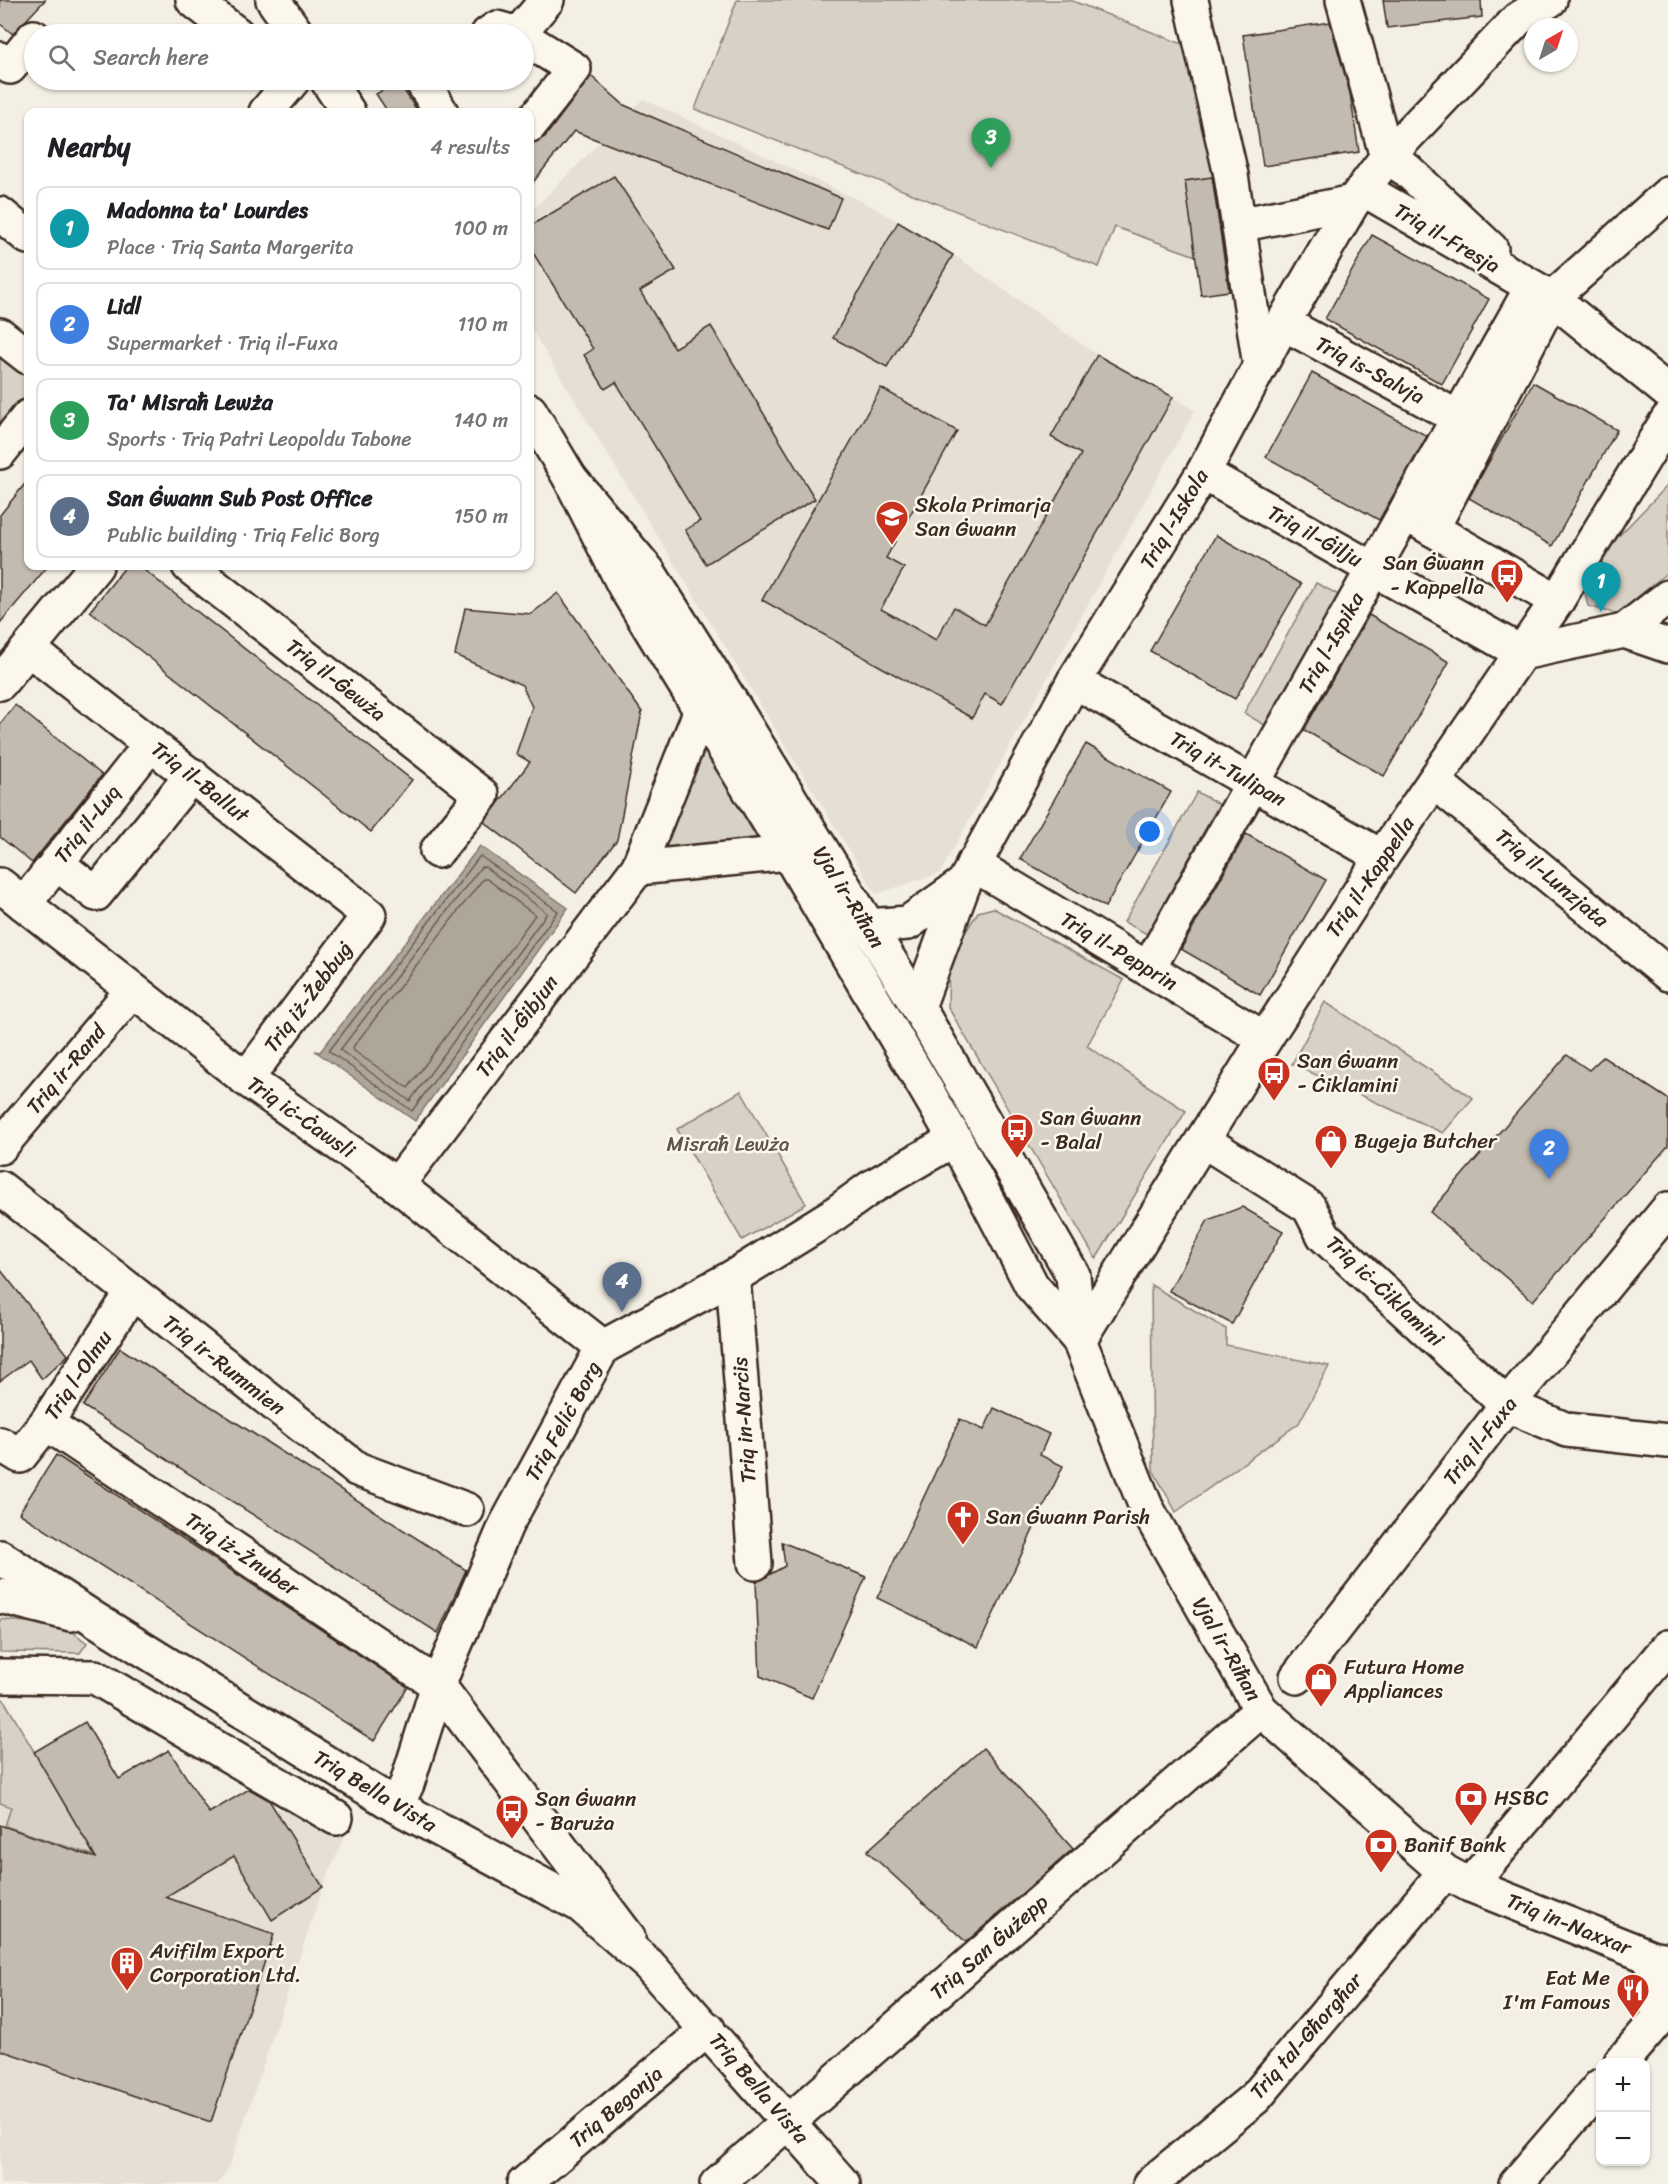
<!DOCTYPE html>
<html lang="en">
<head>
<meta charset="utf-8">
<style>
	:root { --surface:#fff; --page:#f2f2f2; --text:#202124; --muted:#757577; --line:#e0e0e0; --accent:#c8321e }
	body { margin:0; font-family:Sriracha,sans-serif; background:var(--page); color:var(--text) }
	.controls { position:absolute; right:18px; bottom:18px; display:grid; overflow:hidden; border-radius:12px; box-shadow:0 2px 4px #0004 }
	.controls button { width:54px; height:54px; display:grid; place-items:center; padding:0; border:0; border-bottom:2px solid var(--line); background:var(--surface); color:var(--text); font:30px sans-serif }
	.compass { position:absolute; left:1524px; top:18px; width:54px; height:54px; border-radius:50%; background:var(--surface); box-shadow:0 2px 4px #0004; rotate:39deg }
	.you { position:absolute; left:1150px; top:832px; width:21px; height:21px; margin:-15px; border:4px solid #fff; border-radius:50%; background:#1a73e8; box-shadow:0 0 0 9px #1a73e833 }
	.badge { display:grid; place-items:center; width:39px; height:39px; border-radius:50%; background:var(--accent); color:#fff; font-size:20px; font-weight:700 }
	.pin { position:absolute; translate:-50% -50px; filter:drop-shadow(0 2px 3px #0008) }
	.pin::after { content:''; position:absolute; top:32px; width:21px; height:18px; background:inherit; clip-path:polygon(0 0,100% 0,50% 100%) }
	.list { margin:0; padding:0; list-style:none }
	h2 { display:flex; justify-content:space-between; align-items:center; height:78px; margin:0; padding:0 24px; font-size:26px }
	h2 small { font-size:20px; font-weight:400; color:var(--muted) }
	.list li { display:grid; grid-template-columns:39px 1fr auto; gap:18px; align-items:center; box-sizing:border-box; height:84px; margin:0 12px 12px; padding:0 12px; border:2px solid var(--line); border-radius:12px }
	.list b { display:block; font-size:22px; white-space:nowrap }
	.list p { margin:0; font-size:20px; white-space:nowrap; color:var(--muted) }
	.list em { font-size:20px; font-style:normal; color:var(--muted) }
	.icon { flex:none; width:33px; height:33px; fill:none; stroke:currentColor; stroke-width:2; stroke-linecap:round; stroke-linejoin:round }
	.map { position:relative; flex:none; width:1668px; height:2184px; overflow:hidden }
	.search { position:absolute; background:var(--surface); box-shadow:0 2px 4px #0004; left:24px; top:24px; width:510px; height:66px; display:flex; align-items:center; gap:15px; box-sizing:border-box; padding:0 21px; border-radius:33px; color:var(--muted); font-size:22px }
	.panel { position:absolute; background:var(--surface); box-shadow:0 2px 4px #0004; left:24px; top:108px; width:510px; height:462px; border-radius:12px }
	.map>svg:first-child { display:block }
</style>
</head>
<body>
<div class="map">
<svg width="1668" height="2184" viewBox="0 0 1668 2184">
	<rect width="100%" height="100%" fill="#f3efe4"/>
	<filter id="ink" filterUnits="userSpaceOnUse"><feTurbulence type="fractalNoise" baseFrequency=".0167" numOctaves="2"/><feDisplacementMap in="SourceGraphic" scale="12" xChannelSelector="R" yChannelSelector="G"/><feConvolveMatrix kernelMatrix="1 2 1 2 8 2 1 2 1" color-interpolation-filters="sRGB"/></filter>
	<g filter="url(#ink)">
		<g fill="#e5dfd4">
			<path d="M643,99L869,205L954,255L1097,355L1195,410L940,873L876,894L530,327V213Z"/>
			<path d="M0,1790L29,1801L355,1812L323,1887L229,2167L218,2184H0Z"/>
		</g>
		<g fill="#d8d1c6" stroke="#8a7e72" stroke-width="1.5">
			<path d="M737,0H1070L1185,45L1213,177L1185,181L1196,256L1115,227L1099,267L695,109Z"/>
			<path d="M0,319L28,342V417L0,452Z"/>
			<path d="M1668,485V572L1617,614L1588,606L1581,575Z"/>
			<path d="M1316,583L1339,595L1266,726L1244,713Z"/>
			<path d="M706,749L760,844L657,851Z"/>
			<path d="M1197,792L1219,804L1147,934L1124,922Z"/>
			<path d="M993,908L1124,980L1087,1046L1186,1111L1096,1259L948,1007L949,958L978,912Z"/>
			<path d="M1325,1002L1473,1098L1443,1133L1292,1064Z"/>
			<path d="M741,1091L806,1204L742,1240L677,1129Z"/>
			<path d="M1151,1285L1226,1329V1345L1329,1366L1299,1423L1176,1512L1153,1470Z"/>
			<path d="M0,1619L66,1627L87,1643L80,1653L0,1652Z"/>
			<path d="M0,1697L4,1700L95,1856L5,1826L11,1807L0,1803Z"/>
		</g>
		<path fill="#afa69a" stroke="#817468" stroke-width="1.5" d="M480,846L568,908L415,1121L315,1051L320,1052Z"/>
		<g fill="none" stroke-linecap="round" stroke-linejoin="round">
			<g stroke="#695c50" stroke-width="1.5">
				<path d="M480,856L558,911L412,1111L329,1051Z"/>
				<path d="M481,867H485L547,913L410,1101L340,1050Z"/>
				<path d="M483,879H487L535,915L408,1088L354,1051L353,1047Z"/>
			</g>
		</g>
		<g fill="#c3bbb0" stroke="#3b2a1e" stroke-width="1.5">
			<path d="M0,0H45L13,34L0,24Z"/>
			<path d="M1383,0H1481L1482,17L1387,28Z"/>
			<path d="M1330,22L1350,93L1359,152L1263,166L1243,35Z"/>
			<path d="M591,76L624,105L841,198L828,230L574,131L530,186V143L545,137Z"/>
			<path d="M398,81L418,112H388L376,94Z"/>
			<path d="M614,176L676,270L640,291L674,348L711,326L815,499L706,564L685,530L700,521L616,382L605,389L584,355L593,349L530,248V226Z"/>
			<path d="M1212,177L1229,291L1201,295L1185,181Z"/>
			<path d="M898,222L953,255L887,367L833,338Z"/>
			<path d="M1372,235L1489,299L1442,384L1325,319Z"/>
			<path d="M1097,355L1173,397L1002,704L985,694L972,718L762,600L881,388L957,431L886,558L904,568L881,609L936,640L954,607L985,625L1081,454L1051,437Z"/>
			<path d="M1312,373L1427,436L1379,520L1266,457Z"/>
			<path d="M1533,382L1617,430L1552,546L1469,498Z"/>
			<path d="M28,480V566H48L0,623V515Z"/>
			<path d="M1216,535L1301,584L1235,699L1150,651Z"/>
			<path d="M126,566H139L412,780L371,832L90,611Z"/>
			<path d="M558,593L642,712L617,840L576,893L484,822L530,762L516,754L532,707L522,685L455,655L465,608L531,614Z"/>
			<path d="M1369,615L1449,662L1384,776L1304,730Z"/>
			<path d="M15,705L102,775L32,863L0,837V724Z"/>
			<path d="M1086,744L1171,792L1105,907L1020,859Z"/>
			<path d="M1246,834L1326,880L1260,995L1181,949Z"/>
			<path d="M1567,1055L1589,1070L1603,1057L1668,1099V1146L1533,1301L1430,1212Z"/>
			<path d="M1242,1207L1283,1231L1232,1324L1169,1291L1208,1220Z"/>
			<path d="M0,1269L68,1355L42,1379L29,1360L0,1381Z"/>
			<path d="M120,1348L466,1570L438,1633L83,1406Z"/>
			<path d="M994,1408L1049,1434L1040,1455L1063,1466L978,1647L877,1598L960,1419L984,1430Z"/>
			<path d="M56,1455L408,1687L374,1741L19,1513Z"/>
			<path d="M782,1542L866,1577L812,1698L760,1676L756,1582L785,1566Z"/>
			<path d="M85,1722L119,1779L169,1750L209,1813L249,1789L269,1800L323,1887L272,1920L234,1856L165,1897L274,1934L211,2122L0,2050V1825L96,1858L34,1752Z"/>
			<path d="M983,1748L1073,1849L966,1942L867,1851Z"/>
		</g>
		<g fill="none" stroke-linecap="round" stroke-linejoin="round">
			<g stroke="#3b2a1e" stroke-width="38">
				<g id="minor">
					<path d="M193,0L237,34"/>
					<path d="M1191,0L1231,175L1260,366"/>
					<path d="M1343,0L1387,157"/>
					<path d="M488,34L497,28L518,34L547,0"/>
					<path d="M524,38L574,69L530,125"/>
					<path d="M0,59L10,67L34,37"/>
					<path d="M428,80L423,83L441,112"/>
					<path d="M266,112L293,80"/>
					<path d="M1387,157L1407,170L1491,249"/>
					<path d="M1363,189L1552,298L1668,392"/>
					<path d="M0,214L28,237"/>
					<path d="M1239,225L1353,202"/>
					<path d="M1283,323L1457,417"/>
					<path d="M0,335L28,357"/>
					<path d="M0,452L28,417"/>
					<path d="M1203,473L1522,653"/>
					<path d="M1413,518L1557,601"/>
					<path d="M1432,529L1552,298L1668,194"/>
					<path d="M189,566L482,795L437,851"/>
					<path d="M1624,631L1668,597"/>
					<path d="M30,650L369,915L246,1079"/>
					<path d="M1522,653L1624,631L1668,646"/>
					<path d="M1074,681L1382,857"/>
					<path d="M0,683L96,566"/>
					<path d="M1435,782L1668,974"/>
					<path d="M56,863L96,894L192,775"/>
					<path d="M973,864L1265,1039"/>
					<path d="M638,868L788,853"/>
					<path d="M964,883L1074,681L1203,473L1283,323L1353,202L1387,157L1518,19L1550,0"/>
					<path d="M0,885L246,1079L397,1185L603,1347"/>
					<path d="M24,904L151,744"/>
					<path d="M1148,969L1532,287"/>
					<path d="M1204,1141L1309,1207L1324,1236L1507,1405L1567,1430L1668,1441"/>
					<path d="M0,1147L132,991"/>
					<path d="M397,1185L638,868L701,710"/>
					<path d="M0,1188L357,1469L467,1510"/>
					<path d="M733,1277L755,1563"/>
					<path d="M1079,1340L1265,1039L1382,857L1557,601L1668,419"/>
					<path d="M46,1423L438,1685L628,1937"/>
					<path d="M0,1444L20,1456L46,1423L132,1293"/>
					<path d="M0,1676L95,1677L336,1818"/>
					<path d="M1297,1677L1507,1405L1668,1209"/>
					<path d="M396,1806L407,1784L438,1685L506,1525L603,1347L733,1277L833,1215L870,1188L955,1139"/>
					<path d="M1470,1885L1668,1647"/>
					<path d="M1651,1957L1659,2018"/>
					<path d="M1621,2062L1659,2018L1668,2014"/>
					<path d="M524,2184L708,2029"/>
					<path d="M717,2184L1261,1710"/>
					<path d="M1150,2184L1256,2097L1445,1872"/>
					<path d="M1516,2184L1600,2086"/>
				</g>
			</g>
			<g stroke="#3b2a1e" stroke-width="38">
				<g id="major">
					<path d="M273,0L297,34"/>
					<path d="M327,80L348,112"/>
					<path d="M530,411L570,478L625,587L788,853L955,1139L1032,1286L1079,1340"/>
					<path d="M570,478L648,571L726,694L918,1007L1073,1275L1079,1340L1146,1507L1261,1710L1445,1872L1470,1885L1651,1957L1668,1960"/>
					<path d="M867,926L908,923L964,883"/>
					<path d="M918,1007L964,883"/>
					<path d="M0,1557L96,1620L396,1806L580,1905L649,1965L843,2184"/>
					<path d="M0,1596L71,1614"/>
				</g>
			</g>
			<use href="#minor" stroke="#fbf7ec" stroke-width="33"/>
			<use href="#major" stroke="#fbf7ec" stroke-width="33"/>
		</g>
	</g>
	<defs>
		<g id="school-pin" transform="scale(1.725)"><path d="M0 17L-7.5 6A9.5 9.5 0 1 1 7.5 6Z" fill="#c8321e" stroke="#fbf7ec"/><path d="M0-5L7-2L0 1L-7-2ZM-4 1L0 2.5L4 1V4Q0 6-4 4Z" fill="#fff"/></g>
		<g id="bus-pin" transform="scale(1.725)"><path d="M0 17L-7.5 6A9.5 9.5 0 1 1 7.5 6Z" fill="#c8321e" stroke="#fbf7ec"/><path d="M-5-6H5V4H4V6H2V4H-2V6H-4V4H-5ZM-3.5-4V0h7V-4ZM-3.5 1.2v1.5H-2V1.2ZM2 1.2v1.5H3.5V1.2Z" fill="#fff"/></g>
		<g id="shop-pin" transform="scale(1.725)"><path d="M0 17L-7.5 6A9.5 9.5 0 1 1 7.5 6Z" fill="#c8321e" stroke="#fbf7ec"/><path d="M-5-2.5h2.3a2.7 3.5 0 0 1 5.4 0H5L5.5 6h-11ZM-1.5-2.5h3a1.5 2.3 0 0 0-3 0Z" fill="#fff"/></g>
		<g id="church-pin" transform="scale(1.725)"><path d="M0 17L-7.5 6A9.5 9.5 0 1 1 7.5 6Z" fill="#c8321e" stroke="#fbf7ec"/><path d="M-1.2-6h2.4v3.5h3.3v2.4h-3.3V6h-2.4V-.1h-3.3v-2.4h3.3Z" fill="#fff"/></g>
		<g id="bank-pin" transform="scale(1.725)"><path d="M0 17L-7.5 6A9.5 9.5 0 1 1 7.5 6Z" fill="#c8321e" stroke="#fbf7ec"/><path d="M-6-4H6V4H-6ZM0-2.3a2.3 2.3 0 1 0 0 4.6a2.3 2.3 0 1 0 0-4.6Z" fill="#fff"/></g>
		<g id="building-pin" transform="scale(1.725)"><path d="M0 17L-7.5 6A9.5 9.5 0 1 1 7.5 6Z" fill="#c8321e" stroke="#fbf7ec"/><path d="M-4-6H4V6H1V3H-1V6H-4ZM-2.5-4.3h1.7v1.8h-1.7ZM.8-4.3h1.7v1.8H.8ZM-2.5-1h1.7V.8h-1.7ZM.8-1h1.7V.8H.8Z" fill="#fff"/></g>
		<g id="restaurant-pin" transform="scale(1.725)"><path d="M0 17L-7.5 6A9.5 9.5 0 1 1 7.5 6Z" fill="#c8321e" stroke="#fbf7ec"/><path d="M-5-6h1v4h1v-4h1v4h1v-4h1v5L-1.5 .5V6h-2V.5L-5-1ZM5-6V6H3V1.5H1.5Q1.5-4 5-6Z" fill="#fff"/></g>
	</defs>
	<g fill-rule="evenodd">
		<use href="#school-pin" x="892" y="517"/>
		<use href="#bus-pin" x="1507" y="575"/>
		<use href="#bus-pin" x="1274" y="1073"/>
		<use href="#bus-pin" x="1017" y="1130"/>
		<use href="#shop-pin" x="1331" y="1141"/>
		<use href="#church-pin" x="963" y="1517"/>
		<use href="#shop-pin" x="1321" y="1679"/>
		<use href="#bank-pin" x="1471" y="1798"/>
		<use href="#bus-pin" x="512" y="1811"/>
		<use href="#bank-pin" x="1381" y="1845"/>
		<use href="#building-pin" x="127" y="1963"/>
		<use href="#restaurant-pin" x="1633" y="1990"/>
	</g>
	<g text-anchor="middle" stroke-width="5" stroke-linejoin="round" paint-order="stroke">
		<g font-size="21" fill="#3b2a1e" stroke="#fbf7ec">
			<text transform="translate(1447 238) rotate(30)" y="7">Triq il-Fresja</text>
			<text transform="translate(1370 370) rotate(28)" y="7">Triq is-Salvja</text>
			<text transform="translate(1174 519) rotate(-59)" y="7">Triq l-Iskola</text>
			<text transform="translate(1315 536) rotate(29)" y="7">Triq il-Ġilju</text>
			<text transform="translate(1331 643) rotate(-61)" y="7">Triq l-Ispika</text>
			<text transform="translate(336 680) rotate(38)" y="7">Triq il-Ġewża</text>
			<text transform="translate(1228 769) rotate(30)" y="7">Triq it-Tulipan</text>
			<text transform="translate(200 782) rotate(38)" y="7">Triq il-Ballut</text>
			<text transform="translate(87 824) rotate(-52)" y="7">Triq il-Luq</text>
			<text transform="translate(1370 877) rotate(-56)" y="7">Triq il-Kappella</text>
			<text transform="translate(1552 878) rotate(40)" y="7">Triq il-Lunzjata</text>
			<text transform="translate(849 897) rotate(58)" y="7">Vjal ir-Riħan</text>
			<text transform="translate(1119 951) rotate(31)" y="7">Triq il-Pepprin</text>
			<text transform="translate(308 997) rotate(-53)" y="7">Triq iż-Żebbuġ</text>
			<text transform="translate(517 1026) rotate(-53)" y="7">Triq il-Ġibjun</text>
			<text transform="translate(66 1069) rotate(-50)" y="7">Triq ir-Rand</text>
			<text transform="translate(301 1117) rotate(35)" y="7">Triq iċ-Ċawsli</text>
			<text transform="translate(1385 1291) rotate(43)" y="7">Triq iċ-Ċiklamini</text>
			<text transform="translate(224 1365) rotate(38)" y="7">Triq ir-Rummien</text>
			<text transform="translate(78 1375) rotate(-56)" y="7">Triq l-Olmu</text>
			<text transform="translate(744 1420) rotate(-94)" y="7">Triq in-Narċis</text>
			<text transform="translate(563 1421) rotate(-61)" y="7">Triq Feliċ Borg</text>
			<text transform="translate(1480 1441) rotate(-52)" y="7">Triq il-Fuxa</text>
			<text transform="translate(242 1554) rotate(34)" y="7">Triq iż-Żnuber</text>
			<text transform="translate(1227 1649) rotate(60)" y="7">Vjal ir-Riħan</text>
			<text transform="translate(375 1791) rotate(31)" y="7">Triq Bella Vista</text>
			<text transform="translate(1569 1924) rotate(22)" y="7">Triq in-Naxxar</text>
			<text transform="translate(989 1947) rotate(-41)" y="7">Triq San Ġużepp</text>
			<text transform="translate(1306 2036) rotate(-49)" y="7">Triq tal-Għorgħar</text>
			<text transform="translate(759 2088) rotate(49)" y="7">Triq Bella Vista</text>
			<text transform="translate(616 2107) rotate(-40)" y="7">Triq Begonja</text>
		</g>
		<g font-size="21" fill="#3b2a1e" stroke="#fbf7ec" text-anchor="start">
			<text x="915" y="512">Skola Primarja<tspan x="915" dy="24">San Ġwann</tspan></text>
			<text x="1484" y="570" text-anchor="end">San Ġwann<tspan x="1484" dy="24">- Kappella</tspan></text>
			<text x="1297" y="1068">San Ġwann<tspan x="1297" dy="24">- Ċiklamini</tspan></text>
			<text x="1040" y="1125">San Ġwann<tspan x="1040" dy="24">- Balal</tspan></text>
			<text x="1354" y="1148">Bugeja Butcher</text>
			<text x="986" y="1524">San Ġwann Parish</text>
			<text x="1344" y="1674">Futura Home<tspan x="1344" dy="24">Appliances</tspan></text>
			<text x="1494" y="1805">HSBC</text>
			<text x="535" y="1806">San Ġwann<tspan x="535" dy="24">- Baruża</tspan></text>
			<text x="1404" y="1852">Banif Bank</text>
			<text x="150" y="1958">Avifilm Export<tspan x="150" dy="24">Corporation Ltd.</tspan></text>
			<text x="1610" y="1985" text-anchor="end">Eat Me<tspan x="1610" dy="24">I'm Famous</tspan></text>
		</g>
		<g font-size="21" fill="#625448" stroke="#fbf7ec">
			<text x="728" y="1151">Misraħ Lewża</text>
		</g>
	</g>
</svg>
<div class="controls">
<button>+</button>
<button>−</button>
</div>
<svg class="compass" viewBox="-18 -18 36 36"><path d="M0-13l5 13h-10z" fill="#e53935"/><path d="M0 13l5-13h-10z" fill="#757577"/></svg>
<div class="you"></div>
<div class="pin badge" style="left:1601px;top:612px;background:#0f9aa8">1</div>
<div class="pin badge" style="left:1549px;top:1179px;background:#3f7fe0">2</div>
<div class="pin badge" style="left:991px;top:168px;background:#2e9e5b">3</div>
<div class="pin badge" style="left:622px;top:1312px;background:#5c6f8a">4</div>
<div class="search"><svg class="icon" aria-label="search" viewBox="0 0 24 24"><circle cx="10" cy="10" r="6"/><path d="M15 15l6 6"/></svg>Search here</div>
<section class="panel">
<h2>Nearby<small>4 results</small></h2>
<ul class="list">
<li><span class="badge" style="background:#0f9aa8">1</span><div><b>Madonna ta' Lourdes</b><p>Place · Triq Santa Margerita</p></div><em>100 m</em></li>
<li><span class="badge" style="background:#3f7fe0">2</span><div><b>Lidl</b><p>Supermarket · Triq il-Fuxa</p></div><em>110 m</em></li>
<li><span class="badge" style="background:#2e9e5b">3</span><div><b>Ta' Misraħ Lewża</b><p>Sports · Triq Patri Leopoldu Tabone</p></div><em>140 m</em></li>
<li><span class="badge" style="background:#5c6f8a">4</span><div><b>San Ġwann Sub Post Office</b><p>Public building · Triq Feliċ Borg</p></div><em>150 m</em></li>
</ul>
</section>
</div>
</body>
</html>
